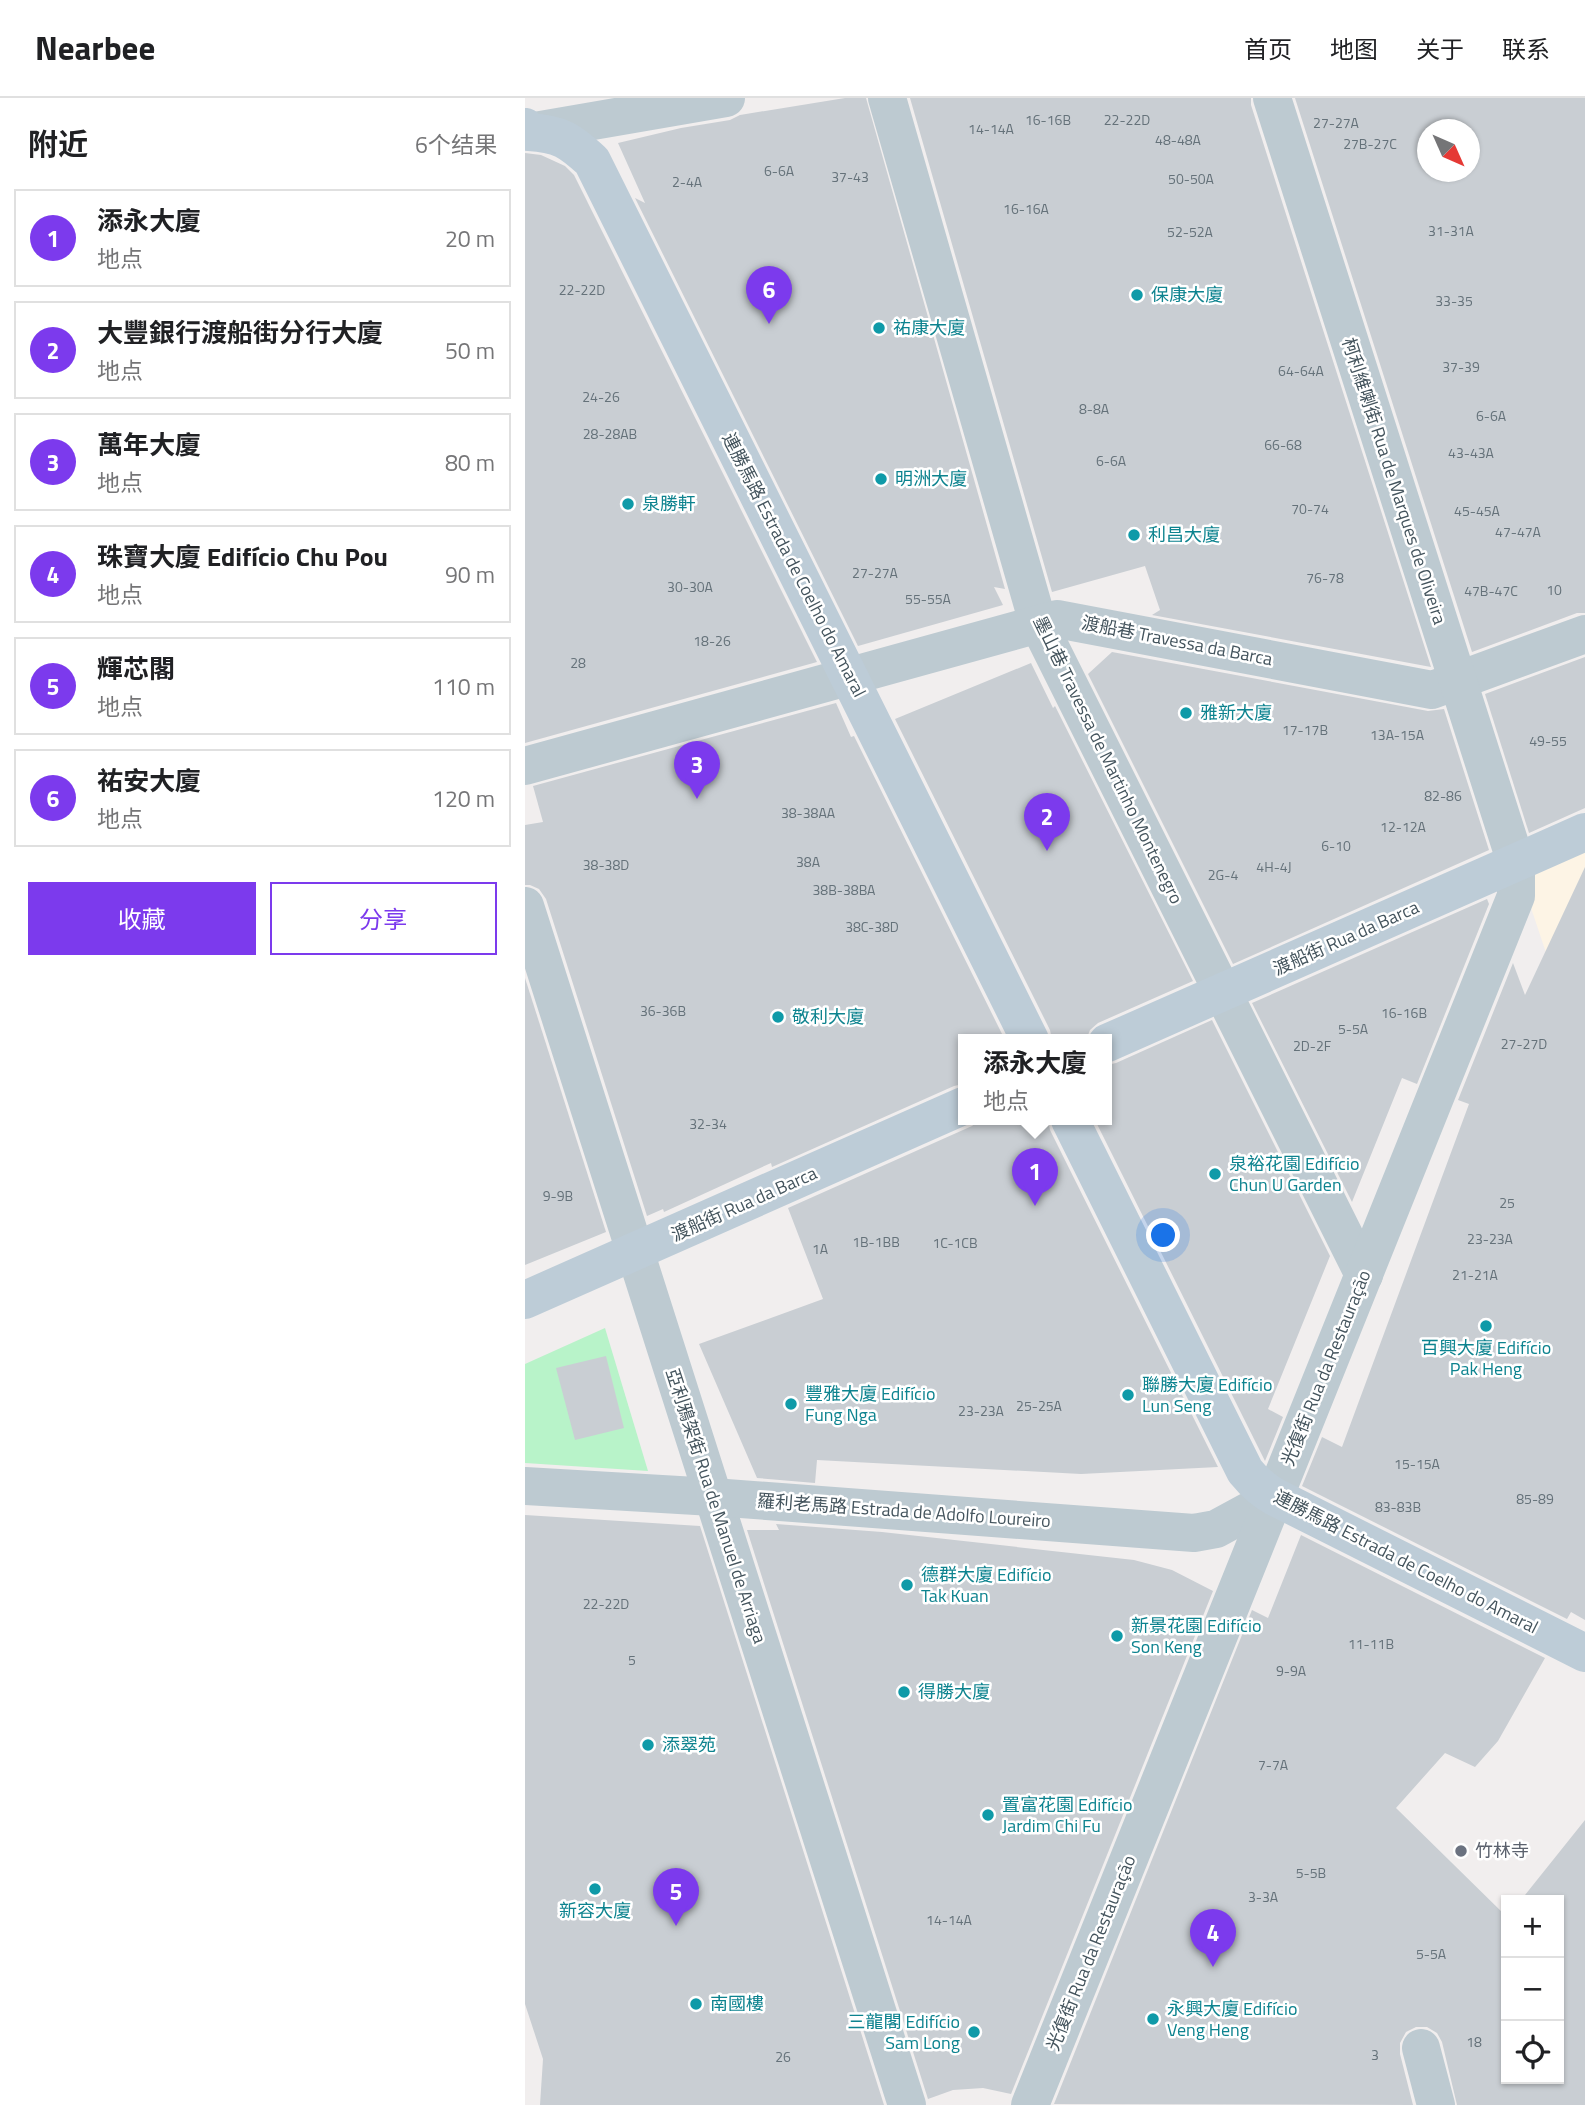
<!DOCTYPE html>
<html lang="zh">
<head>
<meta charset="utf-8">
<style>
	:root { --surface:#fff; --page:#f2f2f2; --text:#202124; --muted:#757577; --line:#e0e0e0; --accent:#7c3aed }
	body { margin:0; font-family:"Titillium Web","Noto Sans SC",sans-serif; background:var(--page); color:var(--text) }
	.controls { position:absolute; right:21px; bottom:21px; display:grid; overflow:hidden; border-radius:0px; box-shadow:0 2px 5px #0004 }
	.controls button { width:63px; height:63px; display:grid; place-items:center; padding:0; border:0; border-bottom:2px solid var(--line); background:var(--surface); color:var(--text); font:35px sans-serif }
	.compass { position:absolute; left:892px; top:21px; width:63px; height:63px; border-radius:50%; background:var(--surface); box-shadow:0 2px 5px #0004; rotate:135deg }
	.you { position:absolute; left:639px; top:1138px; width:24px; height:24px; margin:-18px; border:5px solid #fff; border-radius:50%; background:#1a73e8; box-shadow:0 0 0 10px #1a73e833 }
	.badge { display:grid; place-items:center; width:46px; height:46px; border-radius:50%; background:var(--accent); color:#fff; font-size:23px; font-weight:700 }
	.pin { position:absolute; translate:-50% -58px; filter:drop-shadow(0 2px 4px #0008) }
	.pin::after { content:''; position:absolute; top:37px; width:24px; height:21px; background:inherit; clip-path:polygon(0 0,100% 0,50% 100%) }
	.popup { position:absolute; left:433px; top:936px; width:154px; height:91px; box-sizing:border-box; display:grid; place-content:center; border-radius:0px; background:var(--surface); filter:drop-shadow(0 2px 5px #0005); font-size:23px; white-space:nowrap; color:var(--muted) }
	.popup b { font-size:26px; color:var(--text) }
	.popup::after { content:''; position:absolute; left:50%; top:100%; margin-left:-14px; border:14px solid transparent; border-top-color:var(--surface) }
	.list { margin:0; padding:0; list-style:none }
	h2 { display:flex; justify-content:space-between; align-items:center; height:91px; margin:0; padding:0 28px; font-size:30px }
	h2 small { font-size:23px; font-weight:400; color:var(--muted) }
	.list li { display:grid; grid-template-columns:46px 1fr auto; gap:21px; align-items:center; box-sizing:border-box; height:98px; margin:0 14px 14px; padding:0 14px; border:2px solid var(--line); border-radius:0px }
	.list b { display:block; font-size:26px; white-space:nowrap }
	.list p { margin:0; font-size:23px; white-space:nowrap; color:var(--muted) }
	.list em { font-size:23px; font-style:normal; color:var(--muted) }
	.actions { display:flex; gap:14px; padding:21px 28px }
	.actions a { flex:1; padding:16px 0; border:2px solid var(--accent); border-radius:0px; text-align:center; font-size:24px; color:var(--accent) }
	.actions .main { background:var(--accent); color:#fff }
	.icon { flex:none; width:38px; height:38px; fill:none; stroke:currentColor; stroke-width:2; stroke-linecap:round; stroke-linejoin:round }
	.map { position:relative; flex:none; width:1060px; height:2007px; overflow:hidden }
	header { display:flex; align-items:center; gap:42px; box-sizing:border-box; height:98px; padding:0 35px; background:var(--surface); border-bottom:2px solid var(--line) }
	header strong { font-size:33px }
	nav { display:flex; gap:38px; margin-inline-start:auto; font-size:24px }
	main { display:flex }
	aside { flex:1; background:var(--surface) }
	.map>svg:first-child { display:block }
</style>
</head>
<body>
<header>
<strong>Nearbee</strong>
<nav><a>首页</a><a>地图</a><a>关于</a><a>联系</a></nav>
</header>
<main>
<aside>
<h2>附近<small>6个结果</small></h2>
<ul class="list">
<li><span class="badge">1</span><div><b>添永大廈</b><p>地点</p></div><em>20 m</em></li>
<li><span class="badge">2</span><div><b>大豐銀行渡船街分行大廈</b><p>地点</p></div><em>50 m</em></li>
<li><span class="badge">3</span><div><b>萬年大廈</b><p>地点</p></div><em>80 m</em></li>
<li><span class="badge">4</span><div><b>珠寶大廈 Edifício Chu Pou</b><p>地点</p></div><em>90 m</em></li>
<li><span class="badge">5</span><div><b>輝芯閣</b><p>地点</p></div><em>110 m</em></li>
<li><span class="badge">6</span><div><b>祐安大廈</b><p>地点</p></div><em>120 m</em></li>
</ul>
<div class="actions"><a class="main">收藏</a><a>分享</a></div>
</aside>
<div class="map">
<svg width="1060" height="2007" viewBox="0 0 1060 2007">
	<rect width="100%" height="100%" fill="#f1eeee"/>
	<path fill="#fdf4e5" d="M1060,734V971L991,765Z"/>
	<path fill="#b8f3c9" d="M80,1230L123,1373L0,1365V1266Z"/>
	<g fill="#c9ced3" fill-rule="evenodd">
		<path d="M320,0H341L480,491L469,489L478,507L333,548L110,100L120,105L93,45L156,30L205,22L215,17Z"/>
		<path d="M385,0H726V7L906,569L627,517L635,512L620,468L527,494Z"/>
		<path d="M770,0H1060V515H1052L947,554ZM902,32H944V74H902Z"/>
		<path d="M0,55L16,57L40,68L49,77L292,564L0,645Z"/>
		<path d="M587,554L903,613L919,611L964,752L708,866L563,576Z"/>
		<path d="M1060,559V710L1004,735L960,596Z"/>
		<path d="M506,565L528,610L530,608L668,883L573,925L565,932L561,942H527L525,932L370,621Z"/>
		<path d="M311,605L326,639L329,638L480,942H438V986L429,988L247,1069L246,1065L139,1114L138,1111L122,1118L21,801L14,791L5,787H0V727L18,724L8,688Z"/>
		<path d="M1060,769V1522L1046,1514L1042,1521L777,1388L797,1339L817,1349L944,1006L933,1002L988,865L1000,897Z"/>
		<path d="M962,801L964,806L892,986L877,980L827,1104L727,905Z"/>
		<path d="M0,880L81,1134L0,1167Z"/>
		<path d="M687,922L805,1158L743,1311L758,1319L740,1363L570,1022H582V967L591,965Z"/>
		<path d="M454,1022H523L525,1032L693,1369L556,1376L292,1362L290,1385L232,1380L174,1246L298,1201L263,1110L447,1028Z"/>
		<path d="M81,1258L99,1330L50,1342L31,1270Z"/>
		<path d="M0,1417L175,1428L359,2007H15L18,1961L0,1906Z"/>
		<path d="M251,1426L357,1434L609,1462L647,1472L688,1493L486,1996L458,1990L428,1992L403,2001L222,1432H254Z"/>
		<path d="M776,1437L1020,1560L973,1643L950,1669L920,1655L871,1710L981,1818V1981H1034V1802H996L1060,1722V2007H932L917,1944L912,1935L902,1929H891L881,1934L875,1945V1956L888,2007L529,2006L727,1512L743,1520Z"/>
	</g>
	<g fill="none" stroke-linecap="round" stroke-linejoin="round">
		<g stroke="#bdcad1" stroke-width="38">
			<path d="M362,0L513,525L839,1177"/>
			<path d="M4,34L201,0"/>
			<path d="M0,668L532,521L907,592L1060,536"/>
			<path d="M0,808L382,2007"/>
			<path d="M0,1388L188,1399L669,1435L691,1431L750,1399"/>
			<path d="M896,1950L911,2007"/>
			<path d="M505,2007L991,798V765L747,0"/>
		</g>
		<g stroke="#bdccd7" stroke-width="38">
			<path d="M0,29L4,34C35,36 44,42 67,63L505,942"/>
			<path d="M582,945L1060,734"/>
			<path d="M545,1022L720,1373C729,1384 737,1392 750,1399L1060,1555"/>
			<path d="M0,1202L438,1008"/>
		</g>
	</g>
	<g fill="#0f9aa8" stroke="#fff" stroke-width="2.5">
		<circle cx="612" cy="197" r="7"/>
		<circle cx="354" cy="230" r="7"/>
		<circle cx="356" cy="381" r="7"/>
		<circle cx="103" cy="406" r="7"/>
		<circle cx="609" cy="437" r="7"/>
		<circle cx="661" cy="615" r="7"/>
		<circle cx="253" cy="919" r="7"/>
		<circle cx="690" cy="1076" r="7"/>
		<circle cx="961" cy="1228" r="7"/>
		<circle cx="603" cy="1297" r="7"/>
		<circle cx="266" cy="1306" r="7"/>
		<circle cx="382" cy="1487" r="7"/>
		<circle cx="592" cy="1538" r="7"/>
		<circle cx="379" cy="1594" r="7"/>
		<circle cx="123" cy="1647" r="7"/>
		<circle cx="463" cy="1717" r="7"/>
		<circle cx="70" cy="1791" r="7"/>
		<circle cx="171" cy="1906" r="7"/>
		<circle cx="628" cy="1921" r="7"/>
		<circle cx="449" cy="1934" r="7"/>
	</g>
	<circle fill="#6b7280" stroke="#fff" stroke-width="2.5" cx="936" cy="1753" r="7"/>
	<g text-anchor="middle" stroke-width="5" stroke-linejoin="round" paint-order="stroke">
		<g font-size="14" fill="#65727a">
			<text x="523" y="27">16-16B</text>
			<text x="602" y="27">22-22D</text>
			<text x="811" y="30">27-27A</text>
			<text x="466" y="36">14-14A</text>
			<text x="653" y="47">48-48A</text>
			<text x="845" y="51">27B-27C</text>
			<text x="254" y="78">6-6A</text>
			<text x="325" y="84">37-43</text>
			<text x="666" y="86">50-50A</text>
			<text x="162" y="89">2-4A</text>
			<text x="501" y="116">16-16A</text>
			<text x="926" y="138">31-31A</text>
			<text x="665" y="139">52-52A</text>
			<text x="57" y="197">22-22D</text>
			<text x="929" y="208">33-35</text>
			<text x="936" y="274">37-39</text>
			<text x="776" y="278">64-64A</text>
			<text x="76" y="304">24-26</text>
			<text x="569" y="316">8-8A</text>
			<text x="966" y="323">6-6A</text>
			<text x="85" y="341">28-28AB</text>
			<text x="758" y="352">66-68</text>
			<text x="946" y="360">43-43A</text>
			<text x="586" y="368">6-6A</text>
			<text x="785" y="416">70-74</text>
			<text x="952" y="418">45-45A</text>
			<text x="993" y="439">47-47A</text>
			<text x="350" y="480">27-27A</text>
			<text x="800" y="485">76-78</text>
			<text x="165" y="494">30-30A</text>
			<text x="1029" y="497">10</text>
			<text x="966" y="498">47B-47C</text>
			<text x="403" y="506">55-55A</text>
			<text x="187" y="548">18-26</text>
			<text x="53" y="570">28</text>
			<text x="780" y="637">17-17B</text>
			<text x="872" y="642">13A-15A</text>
			<text x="1023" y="648">49-55</text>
			<text x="918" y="703">82-86</text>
			<text x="283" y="720">38-38AA</text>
			<text x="878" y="734">12-12A</text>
			<text x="811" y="753">6-10</text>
			<text x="283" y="769">38A</text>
			<text x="81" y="772">38-38D</text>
			<text x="749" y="774">4H-4J</text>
			<text x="698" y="782">2G-4</text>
			<text x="319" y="797">38B-38BA</text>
			<text x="347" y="834">38C-38D</text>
			<text x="138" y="918">36-36B</text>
			<text x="879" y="920">16-16B</text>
			<text x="828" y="936">5-5A</text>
			<text x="999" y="951">27-27D</text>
			<text x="787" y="953">2D-2F</text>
			<text x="183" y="1031">32-34</text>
			<text x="33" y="1103">9-9B</text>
			<text x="982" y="1110">25</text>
			<text x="965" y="1146">23-23A</text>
			<text x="351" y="1149">1B-1BB</text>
			<text x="430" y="1150">1C-1CB</text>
			<text x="295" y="1156">1A</text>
			<text x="950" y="1182">21-21A</text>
			<text x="514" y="1313">25-25A</text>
			<text x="456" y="1318">23-23A</text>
			<text x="892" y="1371">15-15A</text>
			<text x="1010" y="1406">85-89</text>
			<text x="873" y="1414">83-83B</text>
			<text x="81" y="1511">22-22D</text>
			<text x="846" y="1551">11-11B</text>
			<text x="107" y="1567">5</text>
			<text x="766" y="1578">9-9A</text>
			<text x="748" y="1672">7-7A</text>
			<text x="786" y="1780">5-5B</text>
			<text x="738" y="1804">3-3A</text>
			<text x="424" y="1827">14-14A</text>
			<text x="906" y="1861">5-5A</text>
			<text x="949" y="1949">18</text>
			<text x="850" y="1962">3</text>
			<text x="258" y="1964">26</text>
		</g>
		<g font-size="18" fill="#0d838f" stroke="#fff" text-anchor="start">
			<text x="626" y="203">保康大廈</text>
			<text x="368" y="236">祐康大廈</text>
			<text x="370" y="387">明洲大廈</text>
			<text x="117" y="412">泉勝軒</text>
			<text x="623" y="443">利昌大廈</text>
			<text x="675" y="621">雅新大廈</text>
			<text x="267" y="925">敬利大廈</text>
			<text x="704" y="1072">泉裕花園 Edifício<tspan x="704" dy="21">Chun U Garden</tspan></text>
			<text x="961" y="1256" text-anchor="middle">百興大廈 Edifício<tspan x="961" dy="21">Pak Heng</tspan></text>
			<text x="617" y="1293">聯勝大廈 Edifício<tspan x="617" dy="21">Lun Seng</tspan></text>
			<text x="280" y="1302">豐雅大廈 Edifício<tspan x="280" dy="21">Fung Nga</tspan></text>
			<text x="396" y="1483">德群大廈 Edifício<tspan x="396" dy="21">Tak Kuan</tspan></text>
			<text x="606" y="1534">新景花園 Edifício<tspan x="606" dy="21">Son Keng</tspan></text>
			<text x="393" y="1600">得勝大廈</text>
			<text x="137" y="1653">添翠苑</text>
			<text x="477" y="1713">置富花園 Edifício<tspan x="477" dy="21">Jardim Chi Fu</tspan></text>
			<text x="70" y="1819" text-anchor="middle">新容大廈</text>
			<text x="185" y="1912">南國樓</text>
			<text x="642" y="1917">永興大廈 Edifício<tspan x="642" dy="21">Veng Heng</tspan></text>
			<text x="435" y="1930" text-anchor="end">三龍閣 Edifício<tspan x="435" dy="21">Sam Long</tspan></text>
		</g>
		<g font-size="18" fill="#44545d" stroke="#fff">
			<text transform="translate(869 383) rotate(72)" y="6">柯利維喇街 Rua de Marques de Oliveira</text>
			<text transform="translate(269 467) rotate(63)" y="6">連勝馬路 Estrada de Coelho do Amaral</text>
			<text transform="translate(652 543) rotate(11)" y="6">渡船巷 Travessa da Barca</text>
			<text transform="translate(583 662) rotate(64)" y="6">墨山巷 Travessa de Martinho Montenegro</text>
			<text transform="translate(821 840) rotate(-24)" y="6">渡船街 Rua da Barca</text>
			<text transform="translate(219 1106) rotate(-24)" y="6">渡船街 Rua da Barca</text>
			<text transform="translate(801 1270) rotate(-68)" y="6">光復街 Rua da Restauração</text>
			<text transform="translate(191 1408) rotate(72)" y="6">亞利鴉架街 Rua de Manuel de Arriaga</text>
			<text transform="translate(379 1413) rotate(4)" y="6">羅利老馬路 Estrada de Adolfo Loureiro</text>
			<text transform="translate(881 1464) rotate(27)" y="6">連勝馬路 Estrada de Coelho do Amaral</text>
			<text transform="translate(566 1855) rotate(-68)" y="6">光復街 Rua da Restauração</text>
		</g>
		<g font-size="18" fill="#5b616d" stroke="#fff" text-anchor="start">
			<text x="950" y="1759">竹林寺</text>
		</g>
	</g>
</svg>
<div class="controls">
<button>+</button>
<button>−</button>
<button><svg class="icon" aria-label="locate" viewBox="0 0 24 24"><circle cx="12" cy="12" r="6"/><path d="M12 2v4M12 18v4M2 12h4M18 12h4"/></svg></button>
</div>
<svg class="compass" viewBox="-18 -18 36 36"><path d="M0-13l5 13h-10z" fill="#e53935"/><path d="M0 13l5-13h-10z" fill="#757577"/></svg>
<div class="you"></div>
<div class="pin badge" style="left:510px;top:1108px">1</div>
<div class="popup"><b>添永大廈</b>地点</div>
<div class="pin badge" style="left:522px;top:753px">2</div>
<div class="pin badge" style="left:172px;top:701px">3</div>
<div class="pin badge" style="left:688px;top:1869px">4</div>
<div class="pin badge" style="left:151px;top:1828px">5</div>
<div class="pin badge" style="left:244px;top:226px">6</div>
</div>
</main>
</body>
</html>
